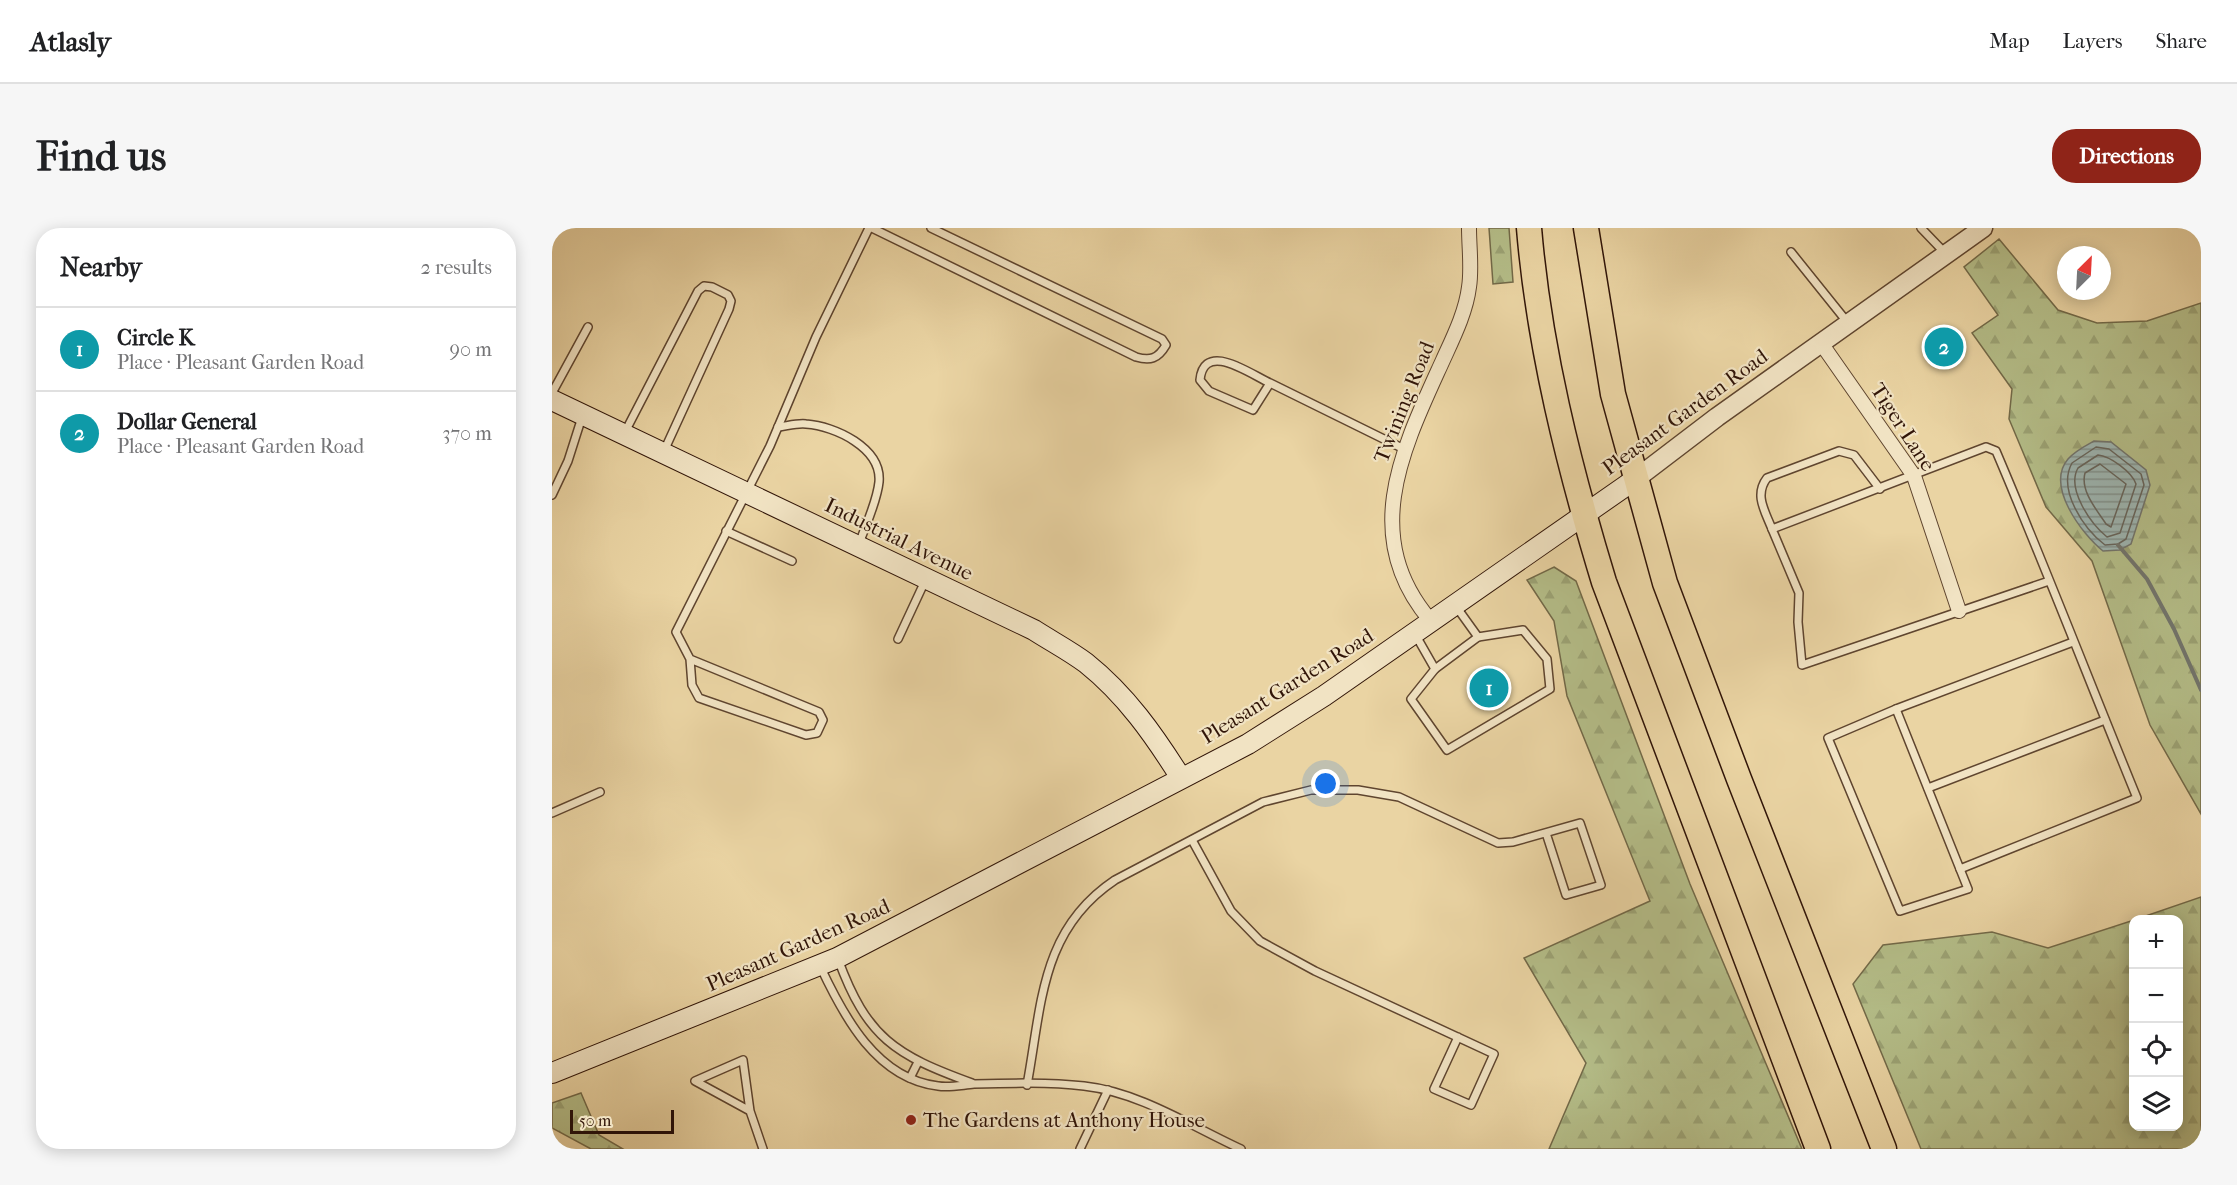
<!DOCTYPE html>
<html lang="en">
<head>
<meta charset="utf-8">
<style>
	:root { --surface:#fff; --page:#f6f6f6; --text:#202124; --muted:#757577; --line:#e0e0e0; --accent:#8f2418 }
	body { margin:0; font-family:"IM FELL French Canon",serif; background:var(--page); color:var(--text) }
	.controls { position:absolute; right:18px; bottom:18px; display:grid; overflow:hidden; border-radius:12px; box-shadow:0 3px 15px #0003 }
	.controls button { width:54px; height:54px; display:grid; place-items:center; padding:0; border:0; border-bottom:2px solid var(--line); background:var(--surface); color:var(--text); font:30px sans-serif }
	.compass { position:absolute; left:1505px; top:18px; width:54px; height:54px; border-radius:50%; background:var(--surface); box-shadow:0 3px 15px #0003; rotate:24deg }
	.scale { position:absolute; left:18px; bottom:15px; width:104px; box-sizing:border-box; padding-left:6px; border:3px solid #311508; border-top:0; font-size:16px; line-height:21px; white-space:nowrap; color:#311508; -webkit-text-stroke:4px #f1e3c3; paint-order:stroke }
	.you { position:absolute; left:774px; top:556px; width:21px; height:21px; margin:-15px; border:4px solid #fff; border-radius:50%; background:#1a73e8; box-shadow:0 0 0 9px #1a73e833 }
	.badge { display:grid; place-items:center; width:39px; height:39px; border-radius:50%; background:var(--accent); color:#fff; font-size:20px; font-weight:700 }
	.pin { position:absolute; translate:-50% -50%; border:3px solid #fff; box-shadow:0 2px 6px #0006 }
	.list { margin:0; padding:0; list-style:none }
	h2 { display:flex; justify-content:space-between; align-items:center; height:78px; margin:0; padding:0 24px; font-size:26px }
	h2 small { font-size:20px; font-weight:400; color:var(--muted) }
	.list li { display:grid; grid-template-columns:39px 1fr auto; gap:18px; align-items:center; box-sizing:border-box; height:84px; padding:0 24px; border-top:2px solid var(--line) }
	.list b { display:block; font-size:22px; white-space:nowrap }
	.list p { margin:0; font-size:20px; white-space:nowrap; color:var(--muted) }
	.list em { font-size:20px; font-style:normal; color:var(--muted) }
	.icon { flex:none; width:33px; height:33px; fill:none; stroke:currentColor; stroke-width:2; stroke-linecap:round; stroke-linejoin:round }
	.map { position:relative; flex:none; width:1649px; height:921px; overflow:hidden; border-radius:24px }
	header { display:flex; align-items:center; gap:36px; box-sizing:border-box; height:84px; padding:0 30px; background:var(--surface); border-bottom:2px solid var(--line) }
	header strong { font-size:28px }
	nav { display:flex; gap:33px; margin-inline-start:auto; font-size:21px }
	.intro { display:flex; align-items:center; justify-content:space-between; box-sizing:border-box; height:144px; padding:0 36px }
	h1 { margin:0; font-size:42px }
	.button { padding:15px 27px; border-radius:24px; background:var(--accent); color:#fff; font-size:21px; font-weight:700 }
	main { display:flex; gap:36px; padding:0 36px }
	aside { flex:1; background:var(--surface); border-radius:24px; box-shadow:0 3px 15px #0003 }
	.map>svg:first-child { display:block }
</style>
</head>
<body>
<header>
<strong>Atlasly</strong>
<nav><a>Map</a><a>Layers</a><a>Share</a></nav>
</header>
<div class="intro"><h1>Find us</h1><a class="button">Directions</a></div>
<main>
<aside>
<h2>Nearby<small>2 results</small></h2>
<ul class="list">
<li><span class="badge" style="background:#0f9aa8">1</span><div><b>Circle K</b><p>Place · Pleasant Garden Road</p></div><em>90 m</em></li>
<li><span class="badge" style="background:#0f9aa8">2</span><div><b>Dollar General</b><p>Place · Pleasant Garden Road</p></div><em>370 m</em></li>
</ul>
</aside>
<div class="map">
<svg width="1649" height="921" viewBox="0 0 1649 921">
	<defs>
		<pattern id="forest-firs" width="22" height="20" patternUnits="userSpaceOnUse" patternTransform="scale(1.5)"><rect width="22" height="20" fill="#b4bd88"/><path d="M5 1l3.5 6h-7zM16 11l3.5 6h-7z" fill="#9ba274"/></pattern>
		<pattern id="water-rules" width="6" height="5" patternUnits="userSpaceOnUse" patternTransform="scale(1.5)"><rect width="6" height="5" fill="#9db5b1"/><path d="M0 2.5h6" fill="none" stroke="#81928e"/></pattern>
	</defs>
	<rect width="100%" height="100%" fill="#ead4a3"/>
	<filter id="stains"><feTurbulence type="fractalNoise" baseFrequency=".00333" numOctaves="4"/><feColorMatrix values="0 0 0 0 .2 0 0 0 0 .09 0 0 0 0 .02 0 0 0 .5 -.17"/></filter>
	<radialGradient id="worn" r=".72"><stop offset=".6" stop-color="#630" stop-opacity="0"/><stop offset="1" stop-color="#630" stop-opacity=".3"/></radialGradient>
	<g fill="url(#forest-firs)" stroke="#726948" stroke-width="1.5">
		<path d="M937,0H957L961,54L941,56Z"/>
		<path d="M1447,11L1506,82L1545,95L1595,93L1649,75V586L1598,497L1540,333L1494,279L1457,191L1460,161L1420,105L1446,87L1412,39Z"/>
		<path d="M1002,339L1024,353L1138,656L1250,921H997L1034,835L972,730L1098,673L1015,468L1002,393L975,352Z"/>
		<path d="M1649,669V921H1369L1301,756L1331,717L1440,704L1496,720L1582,692V898H1626V692H1582Z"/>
		<path d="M29,865L47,907L71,921H39L0,900V875Z"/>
	</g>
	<path fill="url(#water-rules)" stroke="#72756d" stroke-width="1.5" d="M1542,213L1559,214L1594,242L1598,257L1579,316L1568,322L1551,323C1530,306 1493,258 1516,231C1523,223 1533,218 1542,213Z"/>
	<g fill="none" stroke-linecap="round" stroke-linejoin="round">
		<g stroke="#67655c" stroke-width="1.5">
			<path d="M1544,219L1557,221L1589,246L1592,257L1574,311L1566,316L1553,317C1532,301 1505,262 1520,235Z"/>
			<path d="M1546,227C1558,228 1580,244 1584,256L1568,305L1555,309C1539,296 1514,261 1526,240Z"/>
			<path d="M1548,236L1574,256L1559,299L1554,296C1545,282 1528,263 1533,245Z"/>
		</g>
		<path stroke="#72756d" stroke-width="4" d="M1566,317L1595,351L1622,401L1649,462"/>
		<g stroke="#5f452f" stroke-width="10">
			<g id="service">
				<path d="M320,0L584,129C598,133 606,131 614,117L610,111L379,0"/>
				<path d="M1369,0L1393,25"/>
				<path d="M1239,24L1296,95"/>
				<path d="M718,155L701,182L657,163L648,152C652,112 698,146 718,155L852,221"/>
				<path d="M0,165L36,99"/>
				<path d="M226,199C235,198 245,195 254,196C283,198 330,220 327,254C325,274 314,296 307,316"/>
				<path d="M73,204L146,63L152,58L160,59L176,67L179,73L177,81L112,223"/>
				<path d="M0,267L16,233L30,189"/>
				<path d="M1220,301C1213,283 1202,267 1215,250L1287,223L1302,227L1328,261"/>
				<path d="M174,303L240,333"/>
				<path d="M863,406L883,441L859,471L895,522L998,461L995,431L971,402L926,409L903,377"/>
				<path d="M346,411L373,353"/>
				<path d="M138,431L140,457L147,470L254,507L265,505L271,492L267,484L138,431L124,404L218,218L264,109L317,0"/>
				<path d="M883,441L926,409"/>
				<path d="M1344,481L1416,661L1348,683L1276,510Z"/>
				<path d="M1344,481L1521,414"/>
				<path d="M1376,560L1553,492"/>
				<path d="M0,585L48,564"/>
				<path d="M640,612L679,683L708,713L763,743L942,826L919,877L882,861L906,809"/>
				<path d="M1408,641L1585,570C1538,455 1493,338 1444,223L1434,219L1220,301L1247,365L1246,394L1250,437L1497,353"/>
				<path d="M286,731C315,810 343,827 420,855"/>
				<path d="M269,740C292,789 325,851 386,858C397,860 410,857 422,856C458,855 497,854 532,858C587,864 639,898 689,921"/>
				<path d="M358,850L366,834"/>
				<path d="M475,857C490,777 488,702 563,652L711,574L759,562H806L847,569L946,615L961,614L1028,595L1049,657L1014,667L994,605"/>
				<path d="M198,883L143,853L191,832L198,883L211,921"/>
				<path d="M528,921L556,862"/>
			</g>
		</g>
		<g stroke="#5f452f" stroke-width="16">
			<g id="minor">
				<path d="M1269,115L1362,248L1407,383"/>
				<path d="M878,392C806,307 852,218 891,132C901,110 914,84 917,59C920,41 917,19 917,0"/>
			</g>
		</g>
		<g stroke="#5f452f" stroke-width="21">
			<path id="tertiary" d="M1085,250L1165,189L1431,0"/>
		</g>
		<g stroke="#311508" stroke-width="22">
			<g id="secondary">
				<path d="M0,172L482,402C499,413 518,423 534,435C574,467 602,507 629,550"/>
				<path d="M0,845L285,730L696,516L772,468L1085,250"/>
			</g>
		</g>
		<g stroke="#311508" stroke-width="27">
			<g id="trunk">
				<path d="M977,0C987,120 1017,239 1052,354L1266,921"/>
				<path d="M1034,0L1061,166L1113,355L1187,551L1332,921"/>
			</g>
		</g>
		<use href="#service" stroke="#f1e3c3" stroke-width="7"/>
		<use href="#minor" stroke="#f1e3c3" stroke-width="14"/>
		<use href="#tertiary" stroke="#f1e3c3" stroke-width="18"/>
		<use href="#secondary" stroke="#f1e3c3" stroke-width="20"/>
		<use href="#trunk" stroke="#ead4a3" stroke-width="24"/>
	</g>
	<circle fill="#8f2418" stroke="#f1e3c3" stroke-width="2" cx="359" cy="892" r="6"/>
	<g text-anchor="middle" stroke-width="4.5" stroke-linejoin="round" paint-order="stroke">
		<g font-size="21" fill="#311508" stroke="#f1e3c3">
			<text transform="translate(852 174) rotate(-68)" y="7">Twining Road</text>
			<text transform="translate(1133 184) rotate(-36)" y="7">Pleasant Garden Road</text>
			<text transform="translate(1351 199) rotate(57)" y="7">Tiger Lane</text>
			<text transform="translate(347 311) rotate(26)" y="7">Industrial Avenue</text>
			<text transform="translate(735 458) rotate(-32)" y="7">Pleasant Garden Road</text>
			<text transform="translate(246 717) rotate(-24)" y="7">Pleasant Garden Road</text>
		</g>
		<g font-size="21" fill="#311508" stroke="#f1e3c3" text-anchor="start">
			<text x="371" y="899">The Gardens at Anthony House</text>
		</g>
	</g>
	<rect width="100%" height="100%" filter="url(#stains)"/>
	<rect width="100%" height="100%" fill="url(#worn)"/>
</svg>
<div class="controls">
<button>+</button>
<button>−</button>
<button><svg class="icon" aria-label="locate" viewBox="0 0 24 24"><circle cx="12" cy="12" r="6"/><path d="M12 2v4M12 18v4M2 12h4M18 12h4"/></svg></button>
<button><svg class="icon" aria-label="layers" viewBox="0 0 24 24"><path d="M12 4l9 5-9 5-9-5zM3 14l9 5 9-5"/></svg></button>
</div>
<svg class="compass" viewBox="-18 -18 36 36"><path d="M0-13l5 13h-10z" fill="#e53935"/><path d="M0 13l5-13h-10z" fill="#757577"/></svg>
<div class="scale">50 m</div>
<div class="you"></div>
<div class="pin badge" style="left:937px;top:460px;background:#0f9aa8">1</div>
<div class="pin badge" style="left:1392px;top:119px;background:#0f9aa8">2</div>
</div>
</main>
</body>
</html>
